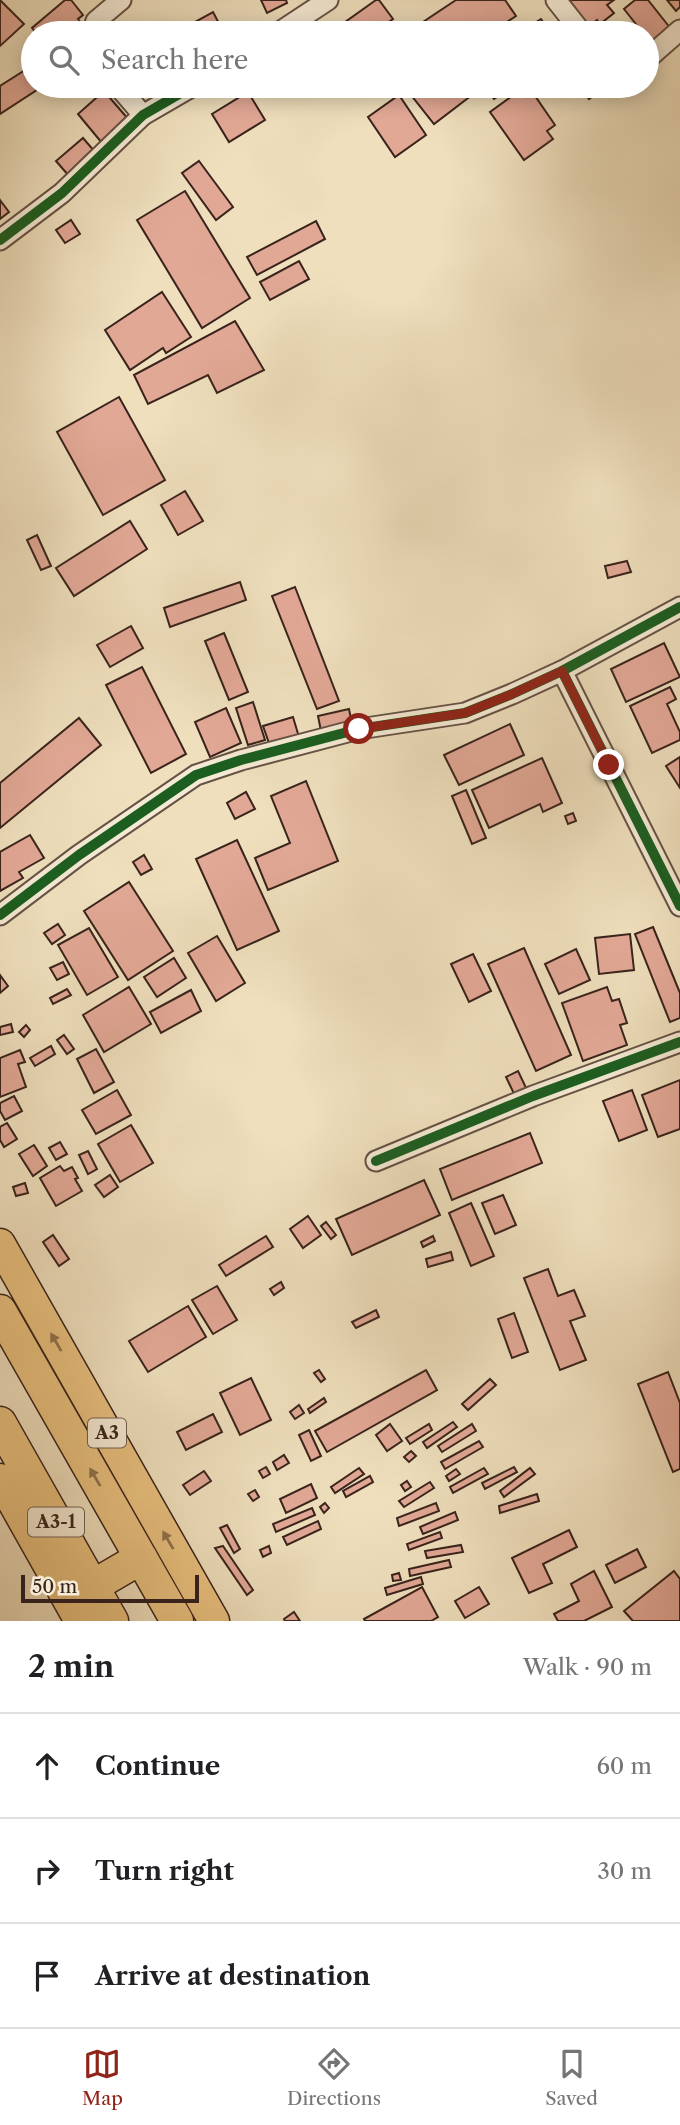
<!DOCTYPE html>
<html lang="en">
<head>
<meta charset="utf-8">
<style>
	:root { --surface:#fff; --page:#f2f2f2; --text:#202124; --muted:#757577; --line:#e0e0e0; --accent:#8f2418 }
	body { margin:0; font-family:"Libre Caslon Text",serif; background:var(--page); color:var(--text) }
	.scale { position:absolute; left:21px; bottom:18px; width:178px; box-sizing:border-box; padding-left:7px; border:4px solid #39231b; border-top:0; font-size:19px; line-height:24px; white-space:nowrap; color:#39231b; -webkit-text-stroke:5px #f5ead4; paint-order:stroke }
	.stop { position:absolute; width:21px; height:21px; margin:-16px; border:5px solid #8f2418; border-radius:50%; background:#fff }
	.stop.end { background:#8f2418; border-color:#fff; box-shadow:0 2px 7px #0008 }
	.list { margin:0; padding:0; list-style:none }
	h2 { display:flex; justify-content:space-between; align-items:center; height:91px; margin:0; padding:0 28px; font-size:30px }
	h2 small { font-size:23px; font-weight:400; color:var(--muted) }
	.list li { display:grid; grid-template-columns:46px 1fr auto; gap:21px; align-items:center; box-sizing:border-box; height:105px; padding:0 28px; border-top:2px solid var(--line) }
	.list b { display:block; font-size:26px; white-space:nowrap }
	.list em { font-size:23px; font-style:normal; color:var(--muted) }
	.icon { flex:none; width:38px; height:38px; fill:none; stroke:currentColor; stroke-width:2; stroke-linecap:round; stroke-linejoin:round }
	.map { position:relative; flex:none; width:680px; height:1621px; overflow:hidden }
	.search { position:absolute; background:var(--surface); box-shadow:0 4px 18px #0003; left:21px; right:21px; top:21px; height:77px; display:flex; align-items:center; gap:18px; box-sizing:border-box; padding:0 24px; border-radius:38px; color:var(--muted); font-size:26px }
	.sheet { height:406px; background:var(--surface) }
	nav { display:flex; justify-content:space-around; align-items:center; box-sizing:border-box; height:98px; border-top:2px solid var(--line); background:var(--surface); font-size:19px; color:var(--muted) }
	nav a { display:grid; justify-items:center; gap:4px }
	nav .on { color:var(--accent) }
	.map>svg:first-child { display:block }
</style>
</head>
<body>
<div class="map">
<svg width="680" height="1621" viewBox="0 0 680 1621">
	<rect width="100%" height="100%" fill="#efdfbd"/>
	<filter id="stains"><feTurbulence type="fractalNoise" baseFrequency=".00286" numOctaves="4"/><feColorMatrix values="0 0 0 0 .2 0 0 0 0 .09 0 0 0 0 .02 0 0 0 .5 -.17"/></filter>
	<radialGradient id="worn" r=".72"><stop offset=".6" stop-color="#630" stop-opacity="0"/><stop offset="1" stop-color="#630" stop-opacity=".3"/></radialGradient>
	<g fill="#e2a896" stroke="#39231b" stroke-width="2">
		<path d="M0,0L24,24L0,46Z"/>
		<path d="M65,0H71L83,15L78,19L86,29L81,33H36L32,28Z"/>
		<path d="M261,0H286L287,3L267,13Z"/>
		<path d="M376,0H379L393,19L373,33H337L334,30Z"/>
		<path d="M456,0H505L516,16L490,33H418L414,28Z"/>
		<path d="M569,0H614L607,5L614,13L600,24L597,20L589,27Z"/>
		<path d="M635,0H648L671,29L652,44L647,38V33H643L624,9Z"/>
		<path d="M667,0H680V7L676,11Z"/>
		<path d="M213,12L224,33H175Z"/>
		<path d="M541,19L550,33H518Z"/>
		<path d="M33,65V86H43L0,114V86Z"/>
		<path d="M423,86H466L472,95L434,124L411,95Z"/>
		<path d="M485,86H515L494,99Z"/>
		<path d="M579,86H600L602,89L589,99Z"/>
		<path d="M523,88L528,97L533,93L555,125L547,131L553,139L524,160L490,112Z"/>
		<path d="M104,91L129,120L102,143L78,114Z"/>
		<path d="M248,92L265,120L229,142L212,114Z"/>
		<path d="M399,95L426,135L395,157L368,117Z"/>
		<path d="M83,138L95,152L69,176L56,161Z"/>
		<path d="M199,161L233,207L216,220L182,173Z"/>
		<path d="M185,191L250,298L202,328L137,220Z"/>
		<path d="M0,200L9,212L0,219Z"/>
		<path d="M71,220L80,234L65,243L56,230Z"/>
		<path d="M316,221L325,239L257,275L247,257Z"/>
		<path d="M299,261L309,279L270,300L260,282Z"/>
		<path d="M162,292L191,337L166,353L163,348L130,370L105,330Z"/>
		<path d="M235,321L264,370L217,393L208,375L148,404L134,375Z"/>
		<path d="M119,397L165,480L103,515L57,432Z"/>
		<path d="M185,491L203,521L178,535L161,505Z"/>
		<path d="M130,521L147,549L74,596L56,568Z"/>
		<path d="M37,535L51,566L41,570L27,540Z"/>
		<path d="M627,561L631,572L608,578L605,566Z"/>
		<path d="M240,582L246,600L170,627L164,608Z"/>
		<path d="M295,587L339,701L317,709L272,596Z"/>
		<path d="M131,626L143,648L110,667L97,645Z"/>
		<path d="M224,633L248,692L229,700L205,641Z"/>
		<path d="M664,643L680,677L626,702L611,669Z"/>
		<path d="M142,667L186,754L151,773L106,685Z"/>
		<path d="M670,687L676,699L667,704L680,732V740L652,753L630,706Z"/>
		<path d="M253,702L265,740L248,745L236,708Z"/>
		<path d="M226,708L241,743L210,757L195,722Z"/>
		<path d="M349,709L353,729L322,736L318,716Z"/>
		<path d="M293,717L299,737L270,746L263,726Z"/>
		<path d="M79,718L101,745L0,828V783Z"/>
		<path d="M510,724L524,755L459,785L444,755Z"/>
		<path d="M680,757V788L666,766Z"/>
		<path d="M542,758L562,803L543,812L540,804L489,828L472,790Z"/>
		<path d="M306,781L338,861L268,890L255,858L290,843L271,796Z"/>
		<path d="M466,790L486,838L472,844L452,796Z"/>
		<path d="M246,792L255,809L235,819L227,803Z"/>
		<path d="M573,813L576,821L568,824L565,816Z"/>
		<path d="M30,835L44,858L19,872L23,878L0,891V852Z"/>
		<path d="M237,840L279,931L237,950L196,859Z"/>
		<path d="M144,855L152,869L141,875L133,862Z"/>
		<path d="M129,882L173,951L128,980L84,911Z"/>
		<path d="M58,924L65,935L52,944L44,933Z"/>
		<path d="M653,927L680,993V1018L670,1022L635,934Z"/>
		<path d="M89,928L118,977L87,995L58,945Z"/>
		<path d="M630,934L634,970L599,974L595,938Z"/>
		<path d="M217,936L245,983L216,1001L188,953Z"/>
		<path d="M524,948L571,1055L536,1071L488,964Z"/>
		<path d="M576,949L590,980L559,994L545,964Z"/>
		<path d="M473,954L491,991L469,1002L451,964Z"/>
		<path d="M174,958L186,978L157,997L144,977Z"/>
		<path d="M63,962L69,974L57,980L50,968Z"/>
		<path d="M0,975L8,986L0,993Z"/>
		<path d="M129,987L151,1024L104,1052L83,1015Z"/>
		<path d="M607,987L612,1001L619,999L627,1023L620,1025L627,1045L583,1061L562,1003Z"/>
		<path d="M67,989L71,995L53,1004L50,998Z"/>
		<path d="M191,990L201,1011L161,1033L150,1012Z"/>
		<path d="M11,1024L13,1032L0,1035V1027Z"/>
		<path d="M26,1025L30,1030L24,1037L19,1032Z"/>
		<path d="M64,1035L74,1049L67,1054L57,1040Z"/>
		<path d="M51,1046L55,1054L35,1066L30,1058Z"/>
		<path d="M96,1049L114,1082L94,1093L77,1059Z"/>
		<path d="M20,1050L25,1062L18,1064L26,1087L0,1097V1058Z"/>
		<path d="M518,1071L528,1092L516,1098L506,1077Z"/>
		<path d="M680,1080V1129L658,1137L642,1095Z"/>
		<path d="M117,1090L131,1115L96,1134L82,1110Z"/>
		<path d="M632,1090L647,1130L619,1141L603,1101Z"/>
		<path d="M14,1096L22,1111L5,1120L0,1111V1103Z"/>
		<path d="M7,1123L17,1139L4,1147L0,1140V1127Z"/>
		<path d="M131,1125L153,1163L120,1182L98,1144Z"/>
		<path d="M530,1133L542,1163L452,1200L440,1169Z"/>
		<path d="M60,1142L67,1154L56,1160L49,1148Z"/>
		<path d="M34,1145L47,1166L33,1176L19,1154Z"/>
		<path d="M88,1151L97,1169L88,1174L79,1155Z"/>
		<path d="M60,1166L64,1171L72,1167L78,1178L75,1179L82,1191L56,1206L40,1178Z"/>
		<path d="M110,1175L118,1187L104,1197L95,1185Z"/>
		<path d="M424,1180L440,1215L352,1255L336,1219Z"/>
		<path d="M25,1183L28,1193L16,1196L13,1187Z"/>
		<path d="M503,1195L516,1225L495,1234L482,1203Z"/>
		<path d="M471,1203L494,1256L471,1266L449,1213Z"/>
		<path d="M308,1216L321,1235L303,1248L290,1229Z"/>
		<path d="M326,1222L336,1235L331,1239L321,1226Z"/>
		<path d="M53,1235L69,1259L59,1266L43,1242Z"/>
		<path d="M266,1236L273,1247L226,1276L219,1265Z"/>
		<path d="M433,1236L435,1241L423,1247L421,1242Z"/>
		<path d="M451,1252L453,1260L428,1267L426,1259Z"/>
		<path d="M548,1269L558,1296L574,1290L585,1316L570,1321L586,1360L560,1370L524,1278Z"/>
		<path d="M281,1282L284,1288L274,1295L270,1289Z"/>
		<path d="M217,1286L237,1320L213,1334L192,1300Z"/>
		<path d="M188,1306L206,1337L148,1372L129,1341Z"/>
		<path d="M376,1310L379,1317L356,1328L352,1322Z"/>
		<path d="M514,1313L528,1352L512,1358L498,1319Z"/>
		<path d="M319,1370L325,1379L321,1382L314,1373Z"/>
		<path d="M426,1370L437,1390L327,1452L315,1431Z"/>
		<path d="M668,1372L680,1403V1469L673,1472L638,1384Z"/>
		<path d="M251,1378L271,1420L240,1435L220,1393Z"/>
		<path d="M490,1379L496,1385L468,1410L462,1404Z"/>
		<path d="M324,1398L326,1402L310,1413L308,1409Z"/>
		<path d="M299,1405L304,1413L295,1419L290,1412Z"/>
		<path d="M213,1414L222,1432L186,1450L177,1432Z"/>
		<path d="M453,1422L457,1427L427,1448L423,1442Z"/>
		<path d="M390,1424L402,1441L387,1451L376,1435Z"/>
		<path d="M429,1424L432,1430L410,1444L406,1438Z"/>
		<path d="M472,1424L476,1431L442,1452L438,1446Z"/>
		<path d="M309,1430L321,1456L311,1461L299,1435Z"/>
		<path d="M479,1441L483,1447L445,1469L441,1462Z"/>
		<path d="M411,1451L416,1456L409,1462L404,1457Z"/>
		<path d="M284,1455L289,1463L277,1470L273,1462Z"/>
		<path d="M266,1467L270,1474L263,1478L259,1471Z"/>
		<path d="M514,1467L517,1472L485,1489L482,1483Z"/>
		<path d="M359,1468L364,1474L335,1493L331,1487Z"/>
		<path d="M484,1468L488,1474L453,1493L450,1487Z"/>
		<path d="M530,1468L535,1474L504,1497L500,1491Z"/>
		<path d="M456,1469L460,1474L449,1481L446,1476Z"/>
		<path d="M204,1471L211,1481L190,1495L183,1485Z"/>
		<path d="M370,1476L373,1482L346,1497L343,1491Z"/>
		<path d="M407,1481L411,1487L405,1491L401,1485Z"/>
		<path d="M430,1482L434,1488L404,1507L399,1501Z"/>
		<path d="M311,1484L317,1498L286,1513L280,1499Z"/>
		<path d="M255,1490L259,1497L253,1501L248,1494Z"/>
		<path d="M537,1494L539,1501L500,1513L499,1506Z"/>
		<path d="M325,1503L329,1508L324,1513L320,1507Z"/>
		<path d="M436,1503L439,1511L399,1526L397,1518Z"/>
		<path d="M312,1508L315,1515L276,1532L273,1524Z"/>
		<path d="M455,1512L458,1520L423,1534L420,1527Z"/>
		<path d="M318,1521L321,1529L287,1545L283,1537Z"/>
		<path d="M227,1525L240,1549L234,1553L220,1528Z"/>
		<path d="M569,1530L577,1547L543,1564L552,1583L529,1593L512,1558Z"/>
		<path d="M440,1532L442,1538L409,1550L407,1544Z"/>
		<path d="M461,1545L463,1552L427,1558L425,1551Z"/>
		<path d="M223,1546L253,1590L247,1595L215,1548Z"/>
		<path d="M269,1546L271,1553L263,1557L260,1550Z"/>
		<path d="M637,1549L646,1567L615,1583L606,1565Z"/>
		<path d="M449,1560L451,1567L410,1576L409,1569Z"/>
		<path d="M594,1571L612,1607L584,1621H558L554,1614L579,1601L571,1584Z"/>
		<path d="M674,1571L680,1579V1621H633L624,1611Z"/>
		<path d="M399,1573L401,1580L393,1581L392,1575Z"/>
		<path d="M421,1577L423,1584L387,1595L385,1588Z"/>
		<path d="M422,1587L438,1617L431,1621H365L364,1619Z"/>
		<path d="M479,1587L489,1604L465,1618L455,1601Z"/>
		<path d="M294,1612L300,1621H285L284,1619Z"/>
	</g>
	<g fill="none" stroke-linecap="round" stroke-linejoin="round">
		<g stroke="#665244" stroke-width="23">
			<g id="minor">
				<path d="M556,0L582,33"/>
				<path d="M92,33L96,21L121,0"/>
				<path d="M278,33L328,0"/>
				<path d="M647,59L680,30"/>
				<path d="M118,86L143,115"/>
				<path d="M0,240L62,193L143,115L193,86"/>
				<path d="M562,671L680,906"/>
				<path d="M0,915L79,855L196,775L241,760L359,729L465,713L512,694L562,671L680,607"/>
				<path d="M376,1161L533,1096L680,1042"/>
			</g>
		</g>
		<g stroke="#39231b" stroke-width="33">
			<g id="primary">
				<path d="M0,1244L214,1621"/>
				<path d="M0,1479L80,1621"/>
			</g>
		</g>
		<g stroke="#39231b" stroke-width="35">
			<g id="trunk">
				<path d="M0,1311L177,1621"/>
				<path d="M0,1423L112,1621"/>
				<path d="M93,1586L141,1558"/>
			</g>
		</g>
		<use href="#minor" stroke="#f5ead4" stroke-width="19"/>
		<use href="#primary" stroke="#e8c07e" stroke-width="30"/>
		<use href="#trunk" stroke="#e8c07e" stroke-width="32"/>
		<g stroke="#f5ead4" stroke-width="15">
			<g id="cycleway">
				<path d="M0,240L62,193L143,115L193,86"/>
				<path d="M562,671L680,906"/>
				<path d="M0,915L79,855L196,775L241,760L359,729L465,713L512,694L562,671L680,607"/>
				<path d="M376,1161L533,1096L680,1042"/>
			</g>
		</g>
		<use href="#cycleway" stroke="#1b5e20" stroke-width="10"/>
	</g>
	<defs><path id="oneway-solid" d="M-6-.8H1V-3.2L6.5 0L1 3.2V.8H-6Z" transform="scale(1.75)"/></defs>
	<g fill="#90724c">
		<use href="#oneway-solid" transform="translate(56 1342) rotate(-120)"/>
		<use href="#oneway-solid" transform="translate(95 1477) rotate(-120)"/>
		<use href="#oneway-solid" transform="translate(168 1540) rotate(-120)"/>
	</g>
	<g fill="none" stroke-linecap="round" stroke-linejoin="round">
		<path stroke="#8f2418" stroke-width="9" d="M359,729L465,713L512,694L562,671L609,765"/>
	</g>
	<g text-anchor="middle" stroke-width="6" stroke-linejoin="round" paint-order="stroke">
		<g fill="#f5ead4" stroke="#715f52" stroke-width="2">
			<rect x="88" y="1418.5" width="38" height="29" rx="5"/>
			<rect x="28" y="1507.5" width="56" height="29" rx="5"/>
		</g>
		<g font-size="18" font-weight="bold" fill="#39231b">
			<text x="107" y="1439">A3</text>
			<text x="56" y="1528">A3-1</text>
		</g>
	</g>
	<rect width="100%" height="100%" filter="url(#stains)"/>
	<rect width="100%" height="100%" fill="url(#worn)"/>
</svg>
<div class="scale">50 m</div>
<div class="stop" style="left:359px;top:729px"></div>
<div class="stop end" style="left:609px;top:765px"></div>
<div class="search"><svg class="icon" aria-label="search" viewBox="0 0 24 24"><circle cx="10" cy="10" r="6"/><path d="M15 15l6 6"/></svg>Search here</div>
</div>
<section class="sheet">
<h2>2 min<small>Walk · 90 m</small></h2>
<ul class="list">
<li><svg class="icon" aria-label="ahead" viewBox="0 0 24 24"><path d="M12 20V5M6 11l6-6 6 6"/></svg><div><b>Continue</b></div><em>60 m</em></li>
<li><svg class="icon" aria-label="right" viewBox="0 0 24 24"><path d="M7 20v-9h11M14 6l5 5-5 5"/></svg><div><b>Turn right</b></div><em>30 m</em></li>
<li><svg class="icon" aria-label="arrive" viewBox="0 0 24 24"><path d="M6 21V4h12l-3 4 3 4H6"/></svg><div><b>Arrive at destination</b></div></li>
</ul>
</section>
<nav>
<a class="on"><svg class="icon" aria-label="map" viewBox="0 0 24 24"><path d="M3 6l6-2 6 2 6-2v14l-6 2-6-2-6 2zM9 4v14M15 6v14"/></svg>Map</a>
<a><svg class="icon" aria-label="directions" viewBox="0 0 24 24"><path d="M12 3l9 9-9 9-9-9zM9 14v-3h6M13 9l2 2-2 2"/></svg>Directions</a>
<a><svg class="icon" aria-label="saved" viewBox="0 0 24 24"><path d="M7 4h10v16l-5-4-5 4z"/></svg>Saved</a>
</nav>
</body>
</html>
